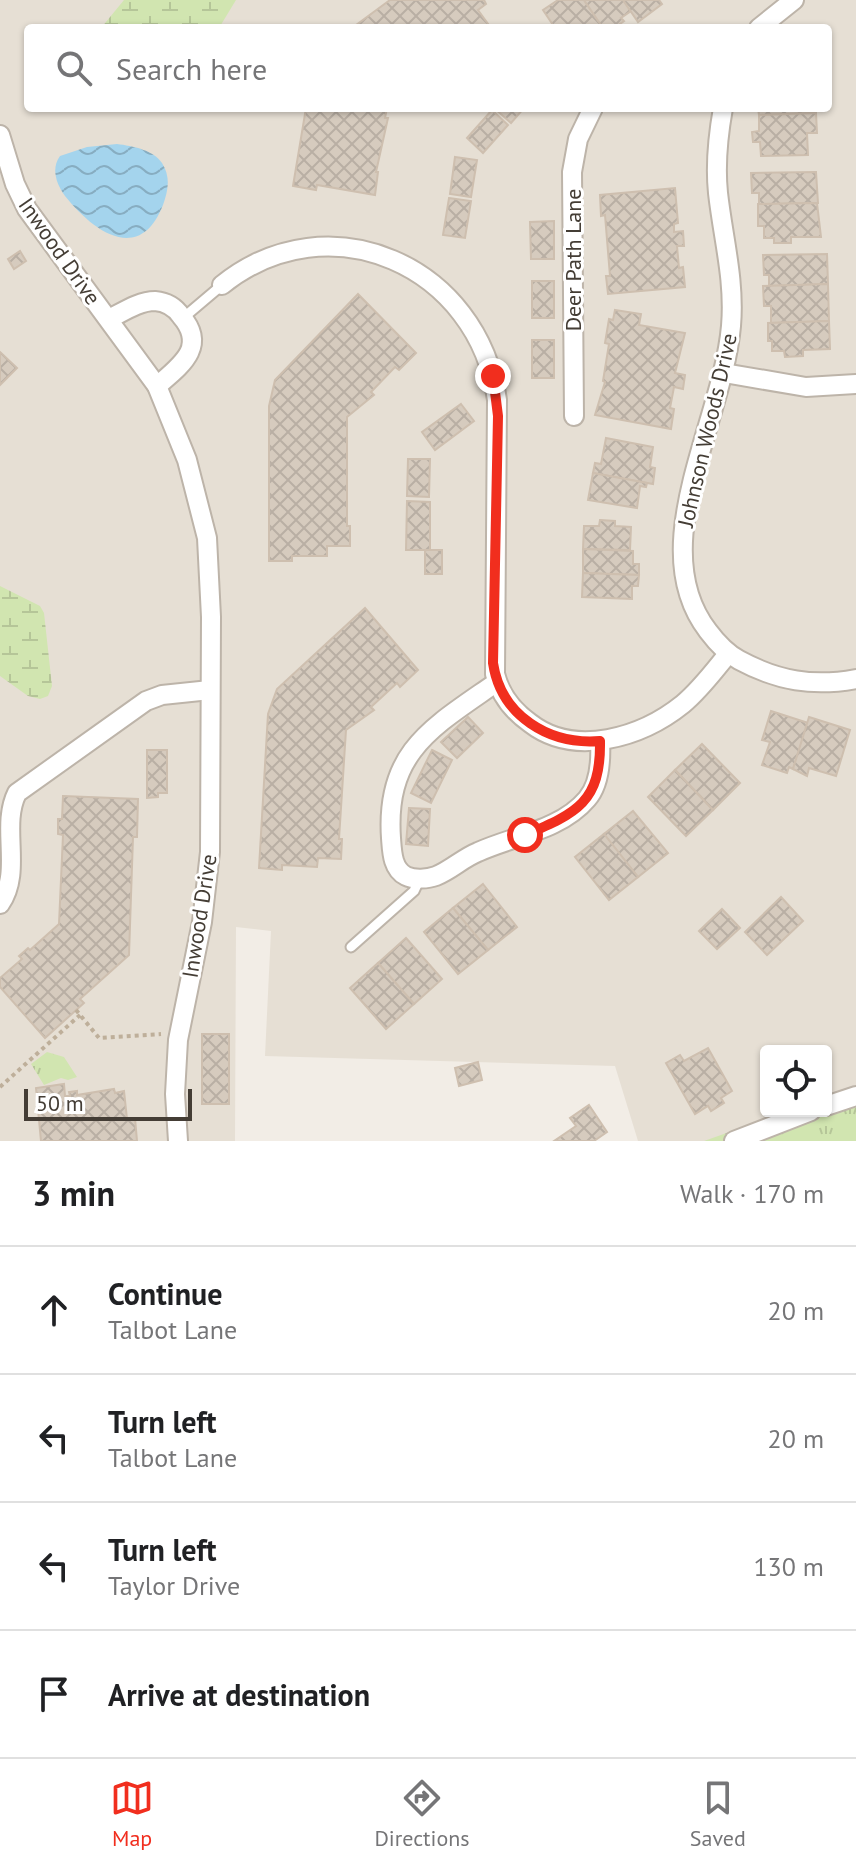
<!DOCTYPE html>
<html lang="en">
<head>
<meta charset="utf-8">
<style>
	:root { --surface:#fff; --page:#f6f6f6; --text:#202124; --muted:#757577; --line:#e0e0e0; --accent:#f12e1e }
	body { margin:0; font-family:"PT Sans",sans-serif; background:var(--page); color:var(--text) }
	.controls { position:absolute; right:24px; bottom:24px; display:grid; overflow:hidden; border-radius:8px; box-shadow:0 2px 6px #0004 }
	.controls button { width:72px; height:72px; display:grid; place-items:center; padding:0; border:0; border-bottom:2px solid var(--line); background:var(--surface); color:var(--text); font:40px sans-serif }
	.scale { position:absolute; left:24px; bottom:20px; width:168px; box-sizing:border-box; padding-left:8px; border:4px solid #443d35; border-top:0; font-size:22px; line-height:28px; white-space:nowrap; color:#443d35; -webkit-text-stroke:6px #fff; paint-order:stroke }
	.stop { position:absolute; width:24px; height:24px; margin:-18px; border:6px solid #f12e1e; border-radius:50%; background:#fff }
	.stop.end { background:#f12e1e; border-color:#fff; box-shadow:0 2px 8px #0008 }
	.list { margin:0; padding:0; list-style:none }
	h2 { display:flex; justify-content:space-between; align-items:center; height:104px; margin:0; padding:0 32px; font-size:34px }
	h2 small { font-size:26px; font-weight:400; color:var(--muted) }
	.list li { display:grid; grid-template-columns:52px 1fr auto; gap:24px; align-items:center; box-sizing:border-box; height:128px; padding:0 32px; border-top:2px solid var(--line) }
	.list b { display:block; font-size:30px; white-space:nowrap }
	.list p { margin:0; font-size:26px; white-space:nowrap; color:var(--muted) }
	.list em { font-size:26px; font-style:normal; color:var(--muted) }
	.icon { flex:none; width:44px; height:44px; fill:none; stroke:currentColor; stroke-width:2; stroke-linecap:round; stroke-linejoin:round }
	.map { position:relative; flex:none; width:856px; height:1141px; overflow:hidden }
	.search { position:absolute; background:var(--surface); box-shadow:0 2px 6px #0004; left:24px; right:24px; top:24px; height:88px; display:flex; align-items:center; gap:20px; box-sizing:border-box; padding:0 28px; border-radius:8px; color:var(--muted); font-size:30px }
	.sheet { height:616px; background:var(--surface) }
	nav { display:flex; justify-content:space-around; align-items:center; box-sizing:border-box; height:112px; border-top:2px solid var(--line); background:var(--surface); font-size:22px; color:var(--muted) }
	nav a { display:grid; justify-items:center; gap:4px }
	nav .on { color:var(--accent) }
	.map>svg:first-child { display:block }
</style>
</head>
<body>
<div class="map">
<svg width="856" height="1141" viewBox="0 0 856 1141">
	<defs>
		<pattern id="wetland-marsh" width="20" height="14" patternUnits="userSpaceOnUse" patternTransform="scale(2)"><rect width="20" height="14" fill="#d1e5b0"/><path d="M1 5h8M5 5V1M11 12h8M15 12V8" fill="none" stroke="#b5c598"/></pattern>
		<pattern id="park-tufts" width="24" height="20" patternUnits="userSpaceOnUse" patternTransform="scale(2)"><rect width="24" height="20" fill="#d1e5b0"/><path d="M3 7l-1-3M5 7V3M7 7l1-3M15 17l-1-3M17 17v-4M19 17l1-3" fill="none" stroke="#b5c598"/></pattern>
		<pattern id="water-waves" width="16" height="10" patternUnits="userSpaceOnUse" patternTransform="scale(2)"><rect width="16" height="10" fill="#a4d4ed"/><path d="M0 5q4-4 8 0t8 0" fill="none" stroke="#87adc1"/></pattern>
		<pattern id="building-cross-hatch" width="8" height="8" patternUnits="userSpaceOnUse" patternTransform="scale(2)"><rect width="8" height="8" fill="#d6cbbe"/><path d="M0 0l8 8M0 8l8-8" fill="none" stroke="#b9afa4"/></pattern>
	</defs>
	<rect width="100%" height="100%" fill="#f2ede6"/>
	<path fill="#e6dfd4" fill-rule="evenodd" d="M0,0H856V1088L826,1099V1051H766V1111H793L710,1141H638L615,1066L265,1056L271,931L236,927L235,1141H0ZM28,28H828V108H28Z"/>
	<g fill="url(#wetland-marsh)">
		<path d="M124,0H236L219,28H101Z"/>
		<path d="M0,586L40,606L44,613L52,686L48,696L40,699L28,696L0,676Z"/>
	</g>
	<g fill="url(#park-tufts)">
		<path d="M47,1052L64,1057L77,1077L68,1080L61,1078L44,1085L31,1064Z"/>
		<path d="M856,1087V1141H704L789,1111H826Z"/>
	</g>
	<path fill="url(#water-waves)" d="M117,144C133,146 153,150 162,163C171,177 168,191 163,205C139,266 92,230 65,196C56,184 51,168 60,156L87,147Z"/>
	<g fill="url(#building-cross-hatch)" stroke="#cebfaf" stroke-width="2">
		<path d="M390,0H484L486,4L478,10L491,28H352Z"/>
		<path d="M558,0H584L603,28H555L543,10Z"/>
		<path d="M584,0H623L631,11L621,18L624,21L614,28H603Z"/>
		<path d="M623,0H659L662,4L638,22Z"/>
		<path d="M306,108H387L385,118H388L376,172H378L375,195L317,185L316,190L293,186Z"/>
		<path d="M494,108H524L511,123Z"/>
		<path d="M758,108H816V113L759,115Z"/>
		<path d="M492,110L508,125L483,153L467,138Z"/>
		<path d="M816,113L817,133H807L808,155L761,156L760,142H753L752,132L759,131V115Z"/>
		<path d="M455,157L477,160L471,197L450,194Z"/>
		<path d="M816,172L818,203L759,204V193H752L751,173Z"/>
		<path d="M675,188L678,223L674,224V232L683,231L684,246H677L679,268L683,267L685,287L608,294L606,276H610L605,215L601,216L600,195Z"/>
		<path d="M449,198L471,201L465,238L443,235Z"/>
		<path d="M817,203L821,237H791V243H774V238H764V226H758V204Z"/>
		<path d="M554,221V259H531L530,222Z"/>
		<path d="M20,251L26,261L14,269L8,259Z"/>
		<path d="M827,254L828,284L769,286V275H764L763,255Z"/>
		<rect x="532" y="281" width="22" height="37"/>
		<path d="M828,284L829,321L771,323V306H764L763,286Z"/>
		<path d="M358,294L416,353L399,370L395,367L371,392L374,395L347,417V526H350V546H327V556H292V561H269V406L275,380Z"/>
		<path d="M615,310L641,314L639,325L685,333L675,373L685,375L683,389L674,387L670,408L674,409L671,429L595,415L605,382L603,381L609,344L605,343L609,319L613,320Z"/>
		<path d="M829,321L830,349L803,350V356L785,357L784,351H772V341H768V323Z"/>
		<rect x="532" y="340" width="22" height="38"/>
		<path d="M0,352L17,368L0,385Z"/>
		<path d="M461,404L474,421L435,450L422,432Z"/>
		<path d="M606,438L653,447L650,467L655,468L653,484L593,473L595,463L601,464Z"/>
		<path d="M408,459H430L429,497L407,496Z"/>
		<path d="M593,473L647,483L646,487L640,486L637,508L588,500Z"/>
		<path d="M407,501L430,502V550H406Z"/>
		<path d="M600,520L615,521V526L631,527L630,550L583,549L584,526H599Z"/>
		<path d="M583,549L633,551V564H639V575L583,573Z"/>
		<rect x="425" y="550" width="17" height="24"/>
		<path d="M583,573L639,575L638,586H632V599L582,597Z"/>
		<path d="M365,608L418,670L400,687L397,683L371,707L374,710L346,730L339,839H342L341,859L318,858L317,867L282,865V870L259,868L268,714L277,689Z"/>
		<path d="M771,711L808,723L793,769L789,767L787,773L762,765L770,742L762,740Z"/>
		<path d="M468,717L483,733L457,758L441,742Z"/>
		<path d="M809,717L850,730L836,776L809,768L807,776L793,769Z"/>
		<path d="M702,744L740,783L713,810L675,770Z"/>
		<path d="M147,750H167V793H158V797L147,798Z"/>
		<path d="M432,750L452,760L431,803L411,793Z"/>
		<path d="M675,770L713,810L686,836L648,797Z"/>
		<path d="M63,796L138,799L137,837H133L129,955L80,999L84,1003L45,1038L0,987V978L22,959L19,956L28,948L30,950L59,924L63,835L58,834V819H62Z"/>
		<path d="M409,808L430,809L428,846L406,844Z"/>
		<path d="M633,811L668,853L638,877L604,834Z"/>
		<path d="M604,834L638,877L609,900L575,857Z"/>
		<path d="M483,884L517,927L488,950L453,908Z"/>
		<path d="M781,897L803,921L767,955L745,932Z"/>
		<path d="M453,908L488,950L458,974L424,932Z"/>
		<path d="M722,909L740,928L717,949L699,931Z"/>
		<path d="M406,938L442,979L414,1004L378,963Z"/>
		<path d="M378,963L414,1004L386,1029L350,988Z"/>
		<rect x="202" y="1034" width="27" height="70"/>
		<path d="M708,1048L732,1091L721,1098L724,1103L711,1111L708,1106L695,1114L666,1063L680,1055L684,1061Z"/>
		<path d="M478,1062L482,1080L459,1086L455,1068Z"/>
		<path d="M64,1084L65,1096H70L69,1092L77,1091V1095L114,1089L115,1093L124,1091L127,1119L135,1118L137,1141H41L36,1088Z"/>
		<path d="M589,1105L607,1132L594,1141H554L576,1126L570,1118Z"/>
	</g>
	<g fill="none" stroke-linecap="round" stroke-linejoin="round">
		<g stroke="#bdb4a9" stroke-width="13">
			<g id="lane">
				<path d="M183,318L222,285"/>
				<path d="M351,947L414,891L420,878"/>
			</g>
		</g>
		<g stroke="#bdb4a9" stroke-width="22">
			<g id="street">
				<path d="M759,28L794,0"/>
				<path d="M723,108C718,136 715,164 718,193C723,238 735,280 731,326C723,421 643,547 708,631C717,643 726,653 739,660C778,681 813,687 856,679"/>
				<path d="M0,135L15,184L27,209L157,386L187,460L207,538L211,617L210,852L202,922L178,1040L175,1094L178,1141"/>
				<path d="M222,285C329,199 479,266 497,400L495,674C500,694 513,711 530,723C575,758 642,737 683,704C700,690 714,671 728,654"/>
				<path d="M109,319C123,312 139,301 155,301C166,302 175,307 181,316C208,347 180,366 157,386"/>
				<path d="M724,373L806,387L856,384"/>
				<path d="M574,416L572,172L578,139L593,108"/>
				<path d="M497,682C433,727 385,751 391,838C392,851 392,869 406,876C414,880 428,879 436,876C451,870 463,858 478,852C513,836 561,830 587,799C600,784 601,759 600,741"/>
				<path d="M0,904C23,871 0,827 17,793L146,701L162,695L210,690"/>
				<path d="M826,1106L856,1096"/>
				<path d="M734,1141L811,1111"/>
			</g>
		</g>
		<g stroke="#beaf9a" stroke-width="4" stroke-dasharray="4 4" stroke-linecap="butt">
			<path d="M76,1010L99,1038L161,1034"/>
			<path d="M0,1087L80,1015"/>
		</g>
		<use href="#lane" stroke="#fff" stroke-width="9"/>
		<use href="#street" stroke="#fff" stroke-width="18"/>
	</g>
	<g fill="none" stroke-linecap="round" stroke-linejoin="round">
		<path stroke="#f12e1e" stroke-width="10" d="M493,376L498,416L493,663C501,716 549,745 600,741C601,802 577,813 525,835"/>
	</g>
	<g text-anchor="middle" stroke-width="6" stroke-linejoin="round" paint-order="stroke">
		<g font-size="22" fill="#443d35" stroke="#fff">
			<text transform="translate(60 251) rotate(55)" y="8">Inwood Drive</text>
			<text transform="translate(573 260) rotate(-90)" y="8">Deer Path Lane</text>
			<text transform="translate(707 430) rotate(-77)" y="8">Johnson Woods Drive</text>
			<text transform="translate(199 916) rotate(-81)" y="8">Inwood Drive</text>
		</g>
	</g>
</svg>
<div class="controls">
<button><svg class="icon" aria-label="locate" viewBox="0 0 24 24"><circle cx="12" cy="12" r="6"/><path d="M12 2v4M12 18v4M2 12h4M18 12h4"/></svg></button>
</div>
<div class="scale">50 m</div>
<div class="stop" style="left:525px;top:835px"></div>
<div class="stop end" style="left:493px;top:376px"></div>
<div class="search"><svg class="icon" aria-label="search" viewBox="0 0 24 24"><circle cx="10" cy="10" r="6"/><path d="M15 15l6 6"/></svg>Search here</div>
</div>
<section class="sheet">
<h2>3 min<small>Walk · 170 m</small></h2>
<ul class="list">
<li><svg class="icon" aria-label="ahead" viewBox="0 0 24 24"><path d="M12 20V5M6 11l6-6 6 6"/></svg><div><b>Continue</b><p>Talbot Lane</p></div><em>20 m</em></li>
<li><svg class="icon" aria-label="left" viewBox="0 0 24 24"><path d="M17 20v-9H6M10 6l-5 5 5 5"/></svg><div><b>Turn left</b><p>Talbot Lane</p></div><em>20 m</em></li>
<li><svg class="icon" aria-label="left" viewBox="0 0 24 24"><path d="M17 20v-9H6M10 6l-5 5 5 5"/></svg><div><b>Turn left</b><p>Taylor Drive</p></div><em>130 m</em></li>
<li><svg class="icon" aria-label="arrive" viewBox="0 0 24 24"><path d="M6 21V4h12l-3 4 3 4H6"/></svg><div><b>Arrive at destination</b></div></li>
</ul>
</section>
<nav>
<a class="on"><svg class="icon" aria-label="map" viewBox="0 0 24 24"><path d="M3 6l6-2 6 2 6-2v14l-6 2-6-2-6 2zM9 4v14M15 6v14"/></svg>Map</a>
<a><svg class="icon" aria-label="directions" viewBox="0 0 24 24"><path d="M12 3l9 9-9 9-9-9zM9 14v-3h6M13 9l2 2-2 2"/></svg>Directions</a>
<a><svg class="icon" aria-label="saved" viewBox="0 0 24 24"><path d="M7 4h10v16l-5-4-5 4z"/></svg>Saved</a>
</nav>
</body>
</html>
